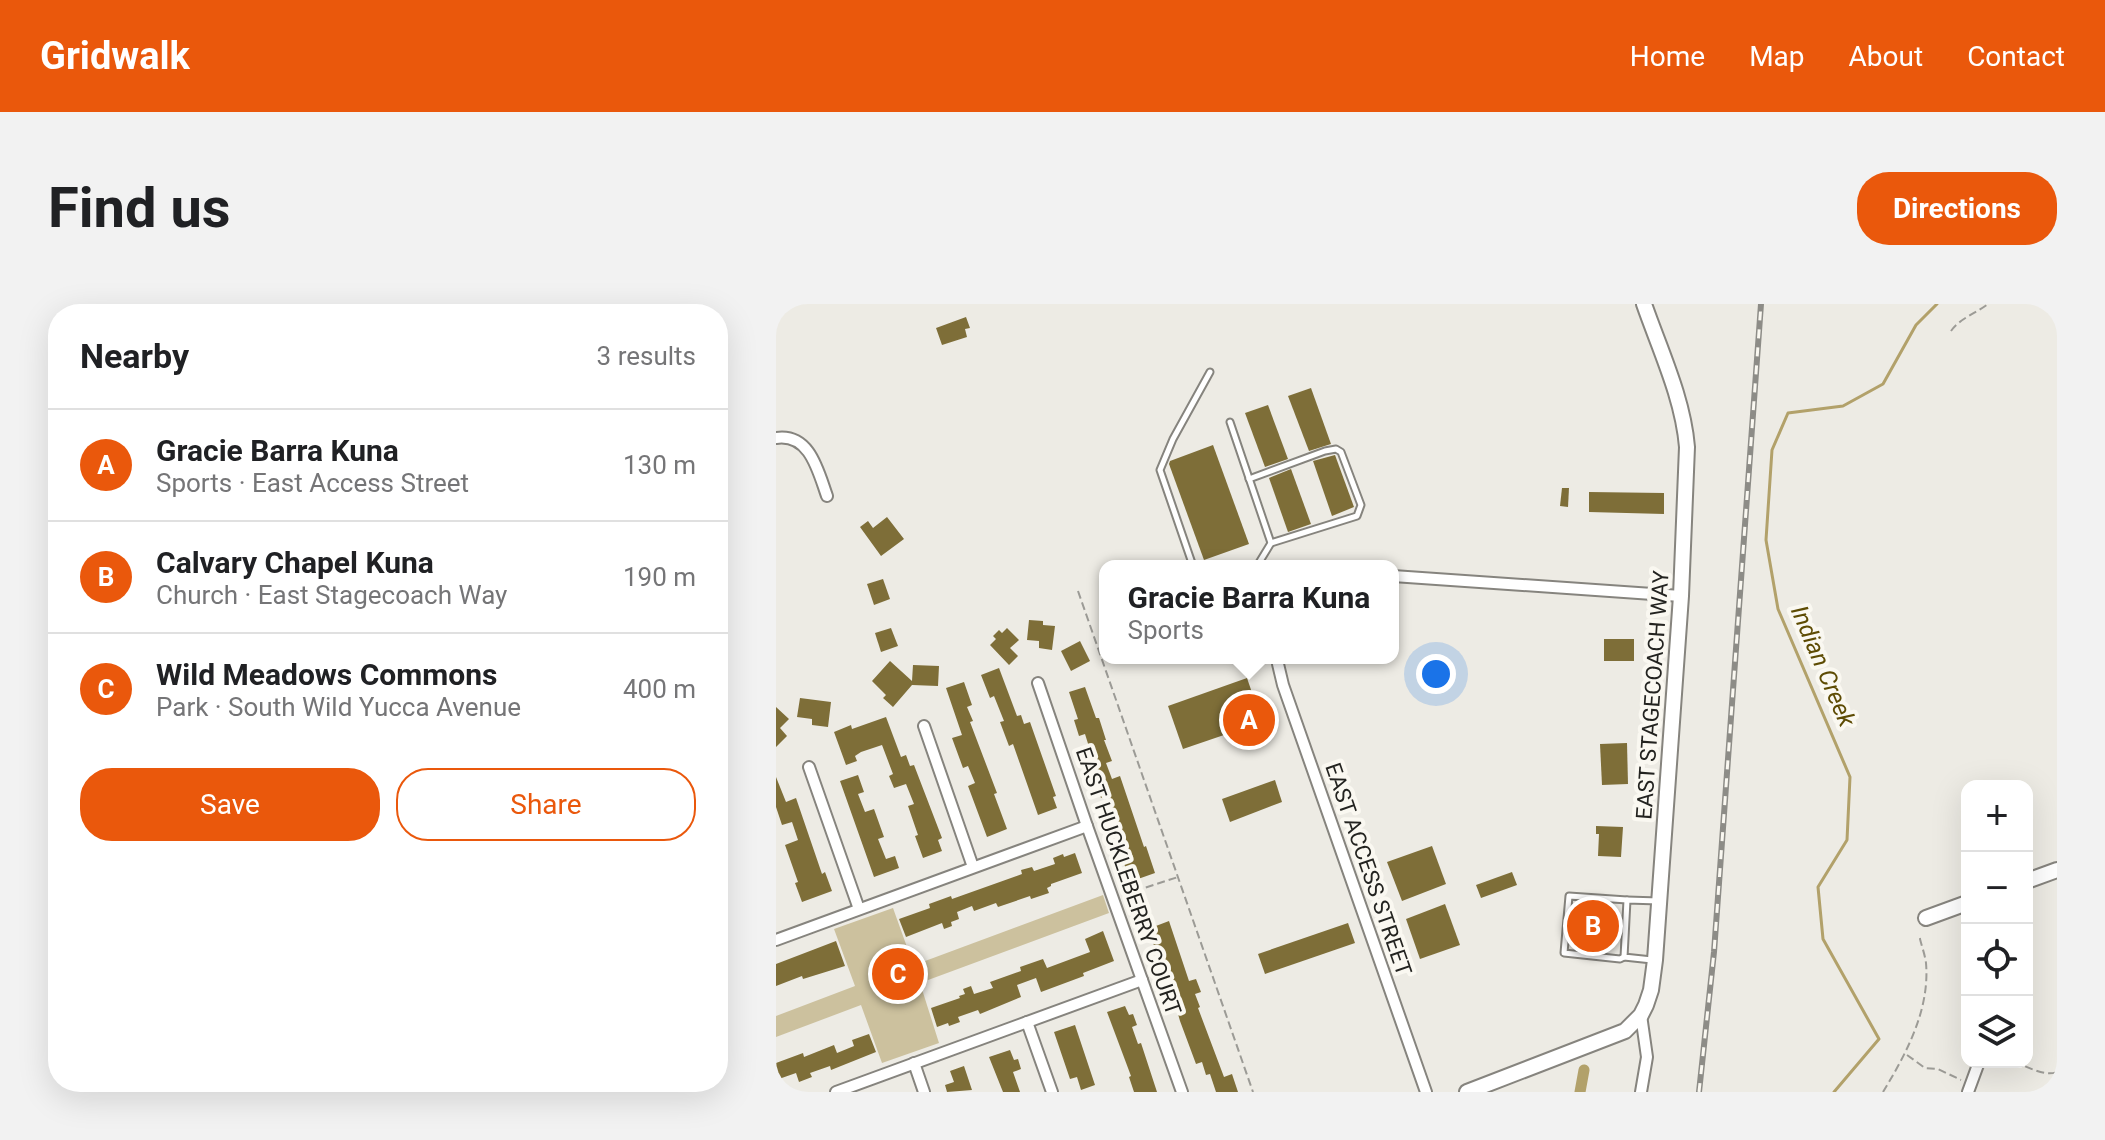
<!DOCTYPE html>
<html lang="en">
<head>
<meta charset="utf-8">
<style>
	:root { --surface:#fff; --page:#f2f2f2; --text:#202124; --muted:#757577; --line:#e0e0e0; --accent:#ea580c }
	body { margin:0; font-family:Roboto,sans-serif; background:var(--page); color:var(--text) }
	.controls { position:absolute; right:24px; bottom:24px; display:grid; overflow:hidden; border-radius:16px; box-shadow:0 8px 32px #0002 }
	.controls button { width:72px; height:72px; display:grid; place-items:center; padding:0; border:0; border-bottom:2px solid var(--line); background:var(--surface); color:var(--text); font:40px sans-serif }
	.you { position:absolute; left:660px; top:370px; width:28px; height:28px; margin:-20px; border:6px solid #fff; border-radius:50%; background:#1a73e8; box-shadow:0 0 0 12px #1a73e833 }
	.badge { display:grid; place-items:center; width:52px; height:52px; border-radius:50%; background:var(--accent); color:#fff; font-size:26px; font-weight:700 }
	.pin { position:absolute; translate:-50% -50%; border:4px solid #fff; box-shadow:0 2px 8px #0006 }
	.popup { position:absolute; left:323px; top:256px; width:300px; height:104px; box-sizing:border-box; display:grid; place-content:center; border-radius:16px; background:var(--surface); filter:drop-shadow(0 2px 6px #0005); font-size:26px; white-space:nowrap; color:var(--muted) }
	.popup b { font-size:30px; color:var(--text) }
	.popup::after { content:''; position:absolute; left:50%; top:100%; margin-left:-16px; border:16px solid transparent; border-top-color:var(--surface) }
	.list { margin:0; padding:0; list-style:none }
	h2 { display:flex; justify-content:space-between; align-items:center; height:104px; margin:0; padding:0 32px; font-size:34px }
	h2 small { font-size:26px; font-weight:400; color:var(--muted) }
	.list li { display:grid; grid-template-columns:52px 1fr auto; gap:24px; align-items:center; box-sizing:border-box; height:112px; padding:0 32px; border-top:2px solid var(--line) }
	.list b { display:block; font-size:30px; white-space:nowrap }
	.list p { margin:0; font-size:26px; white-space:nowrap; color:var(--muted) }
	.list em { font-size:26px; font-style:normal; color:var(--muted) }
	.actions { display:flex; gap:16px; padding:24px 32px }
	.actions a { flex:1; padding:18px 0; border:2px solid var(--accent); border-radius:32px; text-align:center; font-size:28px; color:var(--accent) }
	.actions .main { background:var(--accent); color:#fff }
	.icon { flex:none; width:44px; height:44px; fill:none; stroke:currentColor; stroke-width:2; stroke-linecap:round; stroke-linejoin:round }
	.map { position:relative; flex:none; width:1281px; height:788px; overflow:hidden; border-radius:32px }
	header { display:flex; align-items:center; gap:48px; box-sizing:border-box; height:112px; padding:0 40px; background:var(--accent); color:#fff }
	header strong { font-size:38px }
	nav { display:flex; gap:44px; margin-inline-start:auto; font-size:28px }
	.intro { display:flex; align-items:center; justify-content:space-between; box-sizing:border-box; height:192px; padding:0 48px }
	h1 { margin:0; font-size:56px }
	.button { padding:20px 36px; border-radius:32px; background:var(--accent); color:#fff; font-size:28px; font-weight:700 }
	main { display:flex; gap:48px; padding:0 48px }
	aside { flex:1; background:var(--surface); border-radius:32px; box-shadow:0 8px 32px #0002 }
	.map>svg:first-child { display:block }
</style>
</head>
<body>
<header>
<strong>Gridwalk</strong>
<nav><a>Home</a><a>Map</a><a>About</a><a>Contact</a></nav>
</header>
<div class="intro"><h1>Find us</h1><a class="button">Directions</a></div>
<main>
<aside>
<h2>Nearby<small>3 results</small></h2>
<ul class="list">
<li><span class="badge">A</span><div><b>Gracie Barra Kuna</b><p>Sports · East Access Street</p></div><em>130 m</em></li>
<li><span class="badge">B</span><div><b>Calvary Chapel Kuna</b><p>Church · East Stagecoach Way</p></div><em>190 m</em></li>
<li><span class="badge">C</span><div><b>Wild Meadows Commons</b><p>Park · South Wild Yucca Avenue</p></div><em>400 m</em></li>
</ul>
<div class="actions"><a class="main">Save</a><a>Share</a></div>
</aside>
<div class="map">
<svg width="1281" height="788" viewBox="0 0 1281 788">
	<rect width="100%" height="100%" fill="#edebe4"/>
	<path fill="#ccc19e" d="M327,591L333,609L144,679L163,739L106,759L85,701L0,733V712L79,682L58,625L117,604L136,657L141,660Z"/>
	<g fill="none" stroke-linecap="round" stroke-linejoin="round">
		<path stroke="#b2a16a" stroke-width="3" d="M1058,788L1103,735L1047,635L1042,583L1071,536L1074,473L1002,305L990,236L996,146L1012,109L1067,102L1107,80L1140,21L1161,0"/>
		<path stroke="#b2a16a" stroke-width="11" d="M804,788L808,766"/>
	</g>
	<g fill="#7e6e38">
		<path d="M190,13L194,24L189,25L191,33L166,41L160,24Z"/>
		<path d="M535,84L555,140L533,147L512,92Z"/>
		<path d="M492,101L512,155L489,163L469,109Z"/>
		<path d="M437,141L473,240L428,256L393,160L394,157Z"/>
		<path d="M559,151L578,203L556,212L537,157Z"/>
		<path d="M515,165L535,220L512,228L493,174Z"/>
		<path d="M786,184H793L792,203L784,202Z"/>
		<path d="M813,188L888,189V210L813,208Z"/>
		<path d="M111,213L128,235L105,252L84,223L92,217L97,224Z"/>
		<path d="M107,275L114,295L98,301L91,280Z"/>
		<path d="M253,316L267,317V321L279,322L276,346L263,344V337L251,336Z"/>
		<path d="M115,324L122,342L105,348L99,329Z"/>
		<path d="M231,324L243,336L234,344L242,352L233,361L214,341L220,335L217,332L223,326L226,329Z"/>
		<rect x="828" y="335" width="30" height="22"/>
		<path d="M304,337L314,357L295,367L285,347Z"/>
		<path d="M114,357L136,377L137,361L163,362L162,382L136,381L117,403L107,394L110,391L96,377Z"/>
		<path d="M223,364L241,412L245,411L248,420L254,418L280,492L277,493L281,504L262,511L237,440L233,442L224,418L228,417L218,392L214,394L205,371Z"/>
		<path d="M471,374L486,418L407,445L392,402Z"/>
		<path d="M188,378L196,401L191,403L197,417L194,418L221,489L218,490L231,525L211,533L192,482L199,479L192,462L187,464L176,434L186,431L170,384Z"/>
		<path d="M309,383L320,414H323L330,436H328L336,457L330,459L336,475L344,472L368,543L370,542L379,569L362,575L358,562L350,565L345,551L348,550L336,514L328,492L325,494L320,481L324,479L312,446H314L309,430L303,432L298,416L302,415L293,388Z"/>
		<path d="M24,394L55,398L52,423L36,421V415L21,413Z"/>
		<path d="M0,403L13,415L4,424L11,432L0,443Z"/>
		<path d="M110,413L125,453L130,451L134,462L138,461L166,534L162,536L166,547L147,554L139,532L142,531L132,502L138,500L130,480L118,484L113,472L117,470L106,441L85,448L79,452L81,457L70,461L58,428L75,421L76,425Z"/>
		<path d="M851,439L852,480L826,481L824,440Z"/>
		<path d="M82,471L88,488L82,490L89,508L98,505L108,533L102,535L110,555L119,552L123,564L98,573L64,477Z"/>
		<path d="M0,473L10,498L20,494L46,570L49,568L56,587L26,598L19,579L22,578L9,541L22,536L16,518L6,521L0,503Z"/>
		<path d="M499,476L506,498L454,518L446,495Z"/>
		<path d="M820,522L847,523L845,553L822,552L823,530H820Z"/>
		<path d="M656,542L670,580L626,597L611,558Z"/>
		<path d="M299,549L306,569L275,580V582L271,584L273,589L255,595L254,592L222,603L220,599L198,607L196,602L181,608L183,615L175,618L176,622L168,625L166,619L130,633L123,615L154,604L153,600L175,592L176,595L246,570L245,566L256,563L258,567L279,560L277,554L287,550L288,553Z"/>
		<path d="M736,568L741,581L705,594L700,581Z"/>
		<path d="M801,599L836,601L833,646L798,644Z"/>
		<path d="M669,600L684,641L644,655L630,615Z"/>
		<path d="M393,617L413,677L420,675L425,688L419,690L424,703L422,704L448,773L456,770L462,788H440L434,770L430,771L426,758L420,760L404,717L398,696L402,695L395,676L390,678L385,664L390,663L384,645L380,647L372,625Z"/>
		<path d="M572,619L579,639L489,670L482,650Z"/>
		<path d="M327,627L338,657L307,669L308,672L265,688L260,674L241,681L245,693L204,710L202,706L182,713L184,718L173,722L172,719L161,723L155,704L184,694L183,692L189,690L187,685L195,682L198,690L217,684L214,678L245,667L244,663L267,655L271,664L314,648L309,635Z"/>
		<path d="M60,637L69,662L27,675L26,672L0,682V660Z"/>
		<path d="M349,702L353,711L357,710L361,721L356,723L362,740L365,739L381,788H358L353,773L355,772L331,708Z"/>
		<path d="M299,721L319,781L305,786L301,773L294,775L278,728Z"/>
		<path d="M93,730L100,748L55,766L54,762L34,769L36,773L23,778L20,769L0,776V759L27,749L28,753L58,741L61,749L78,742L76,736Z"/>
		<path d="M234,746L238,756L242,755L245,765L237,768L244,788H227L213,753Z"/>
		<path d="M188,762L196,786L171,788L169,781L178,778L174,767Z"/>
	</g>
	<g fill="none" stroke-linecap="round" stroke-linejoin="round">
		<g stroke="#86847e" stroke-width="9">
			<g id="lane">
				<path d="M454,118L495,239L481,262"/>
				<path d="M473,175L549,147L560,145L565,148L585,201L581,212L495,239"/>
				<path d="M417,262L384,166L397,135L434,68"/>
				<path d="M848,653L844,655L788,649L793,592L851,596"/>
				<path d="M876,656L848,653L851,596L883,597"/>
			</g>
		</g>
		<g stroke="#86847e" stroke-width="14">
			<g id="street">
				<path d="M0,134C34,129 42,167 51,192"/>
				<path d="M617,272L905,292"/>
				<path d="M503,354L502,360L507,381L650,788"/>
				<path d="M262,379L311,522L406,788"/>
				<path d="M148,422L197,563"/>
				<path d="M33,463L83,605"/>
				<path d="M0,636L311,522"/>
				<path d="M251,718L276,788"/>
				<path d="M138,759L148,788"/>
				<path d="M60,788L366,676"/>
				<path d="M865,788L871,753L865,711"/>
				<path d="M1192,788L1203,758"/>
			</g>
		</g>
		<g stroke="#86847e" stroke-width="18">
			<g id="secondary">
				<path d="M1251,577L1281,566"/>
				<path d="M1150,614L1191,599"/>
				<path d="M691,788L849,727L865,711L870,701L875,686L879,656L905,292L911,143C907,94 884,46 868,0"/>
			</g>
		</g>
		<g stroke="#9c9b96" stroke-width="2" stroke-dasharray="8 4" stroke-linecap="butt">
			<path d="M1175,27C1183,15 1200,9 1212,0"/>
			<path d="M302,287L477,788"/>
			<path d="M347,591L402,573"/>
			<path d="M1131,751L1149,764L1162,765L1185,776"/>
			<path d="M1238,758C1251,762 1268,773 1281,768"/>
			<path d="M1107,788C1130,750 1154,706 1150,659C1149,651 1146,643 1144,635L1148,634"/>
		</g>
		<use href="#lane" stroke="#fff" stroke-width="5"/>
		<use href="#street" stroke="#fff" stroke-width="10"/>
		<use href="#secondary" stroke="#fff" stroke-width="14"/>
		<g stroke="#8d8c87" stroke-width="6">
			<path id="rail" d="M923,788L938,648L985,0"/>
		</g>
		<use href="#rail" stroke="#faf8f1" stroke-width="3" stroke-dasharray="9" stroke-linecap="butt"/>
	</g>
	<g text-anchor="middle" stroke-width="8" stroke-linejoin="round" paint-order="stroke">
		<g font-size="22" fill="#232320" stroke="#faf8f1">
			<text transform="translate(876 391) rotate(-86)" y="8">EAST STAGECOACH WAY</text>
			<text transform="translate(593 565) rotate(71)" y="8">EAST ACCESS STREET</text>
			<text transform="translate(353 577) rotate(71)" y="8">EAST HUCKLEBERRY COURT</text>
		</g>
		<g font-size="24" font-style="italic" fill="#5d4b03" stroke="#faf8f1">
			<text transform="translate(1047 362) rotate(67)" y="8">Indian Creek</text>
		</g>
	</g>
</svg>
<div class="controls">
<button>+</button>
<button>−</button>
<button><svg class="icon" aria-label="locate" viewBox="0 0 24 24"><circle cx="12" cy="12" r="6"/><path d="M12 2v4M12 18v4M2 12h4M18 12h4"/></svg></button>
<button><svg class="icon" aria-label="layers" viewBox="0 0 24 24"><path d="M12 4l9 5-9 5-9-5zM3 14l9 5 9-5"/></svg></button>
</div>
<div class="you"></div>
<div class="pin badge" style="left:473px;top:416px">A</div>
<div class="popup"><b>Gracie Barra Kuna</b>Sports</div>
<div class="pin badge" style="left:817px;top:622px">B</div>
<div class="pin badge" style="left:122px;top:670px">C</div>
</div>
</main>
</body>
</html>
